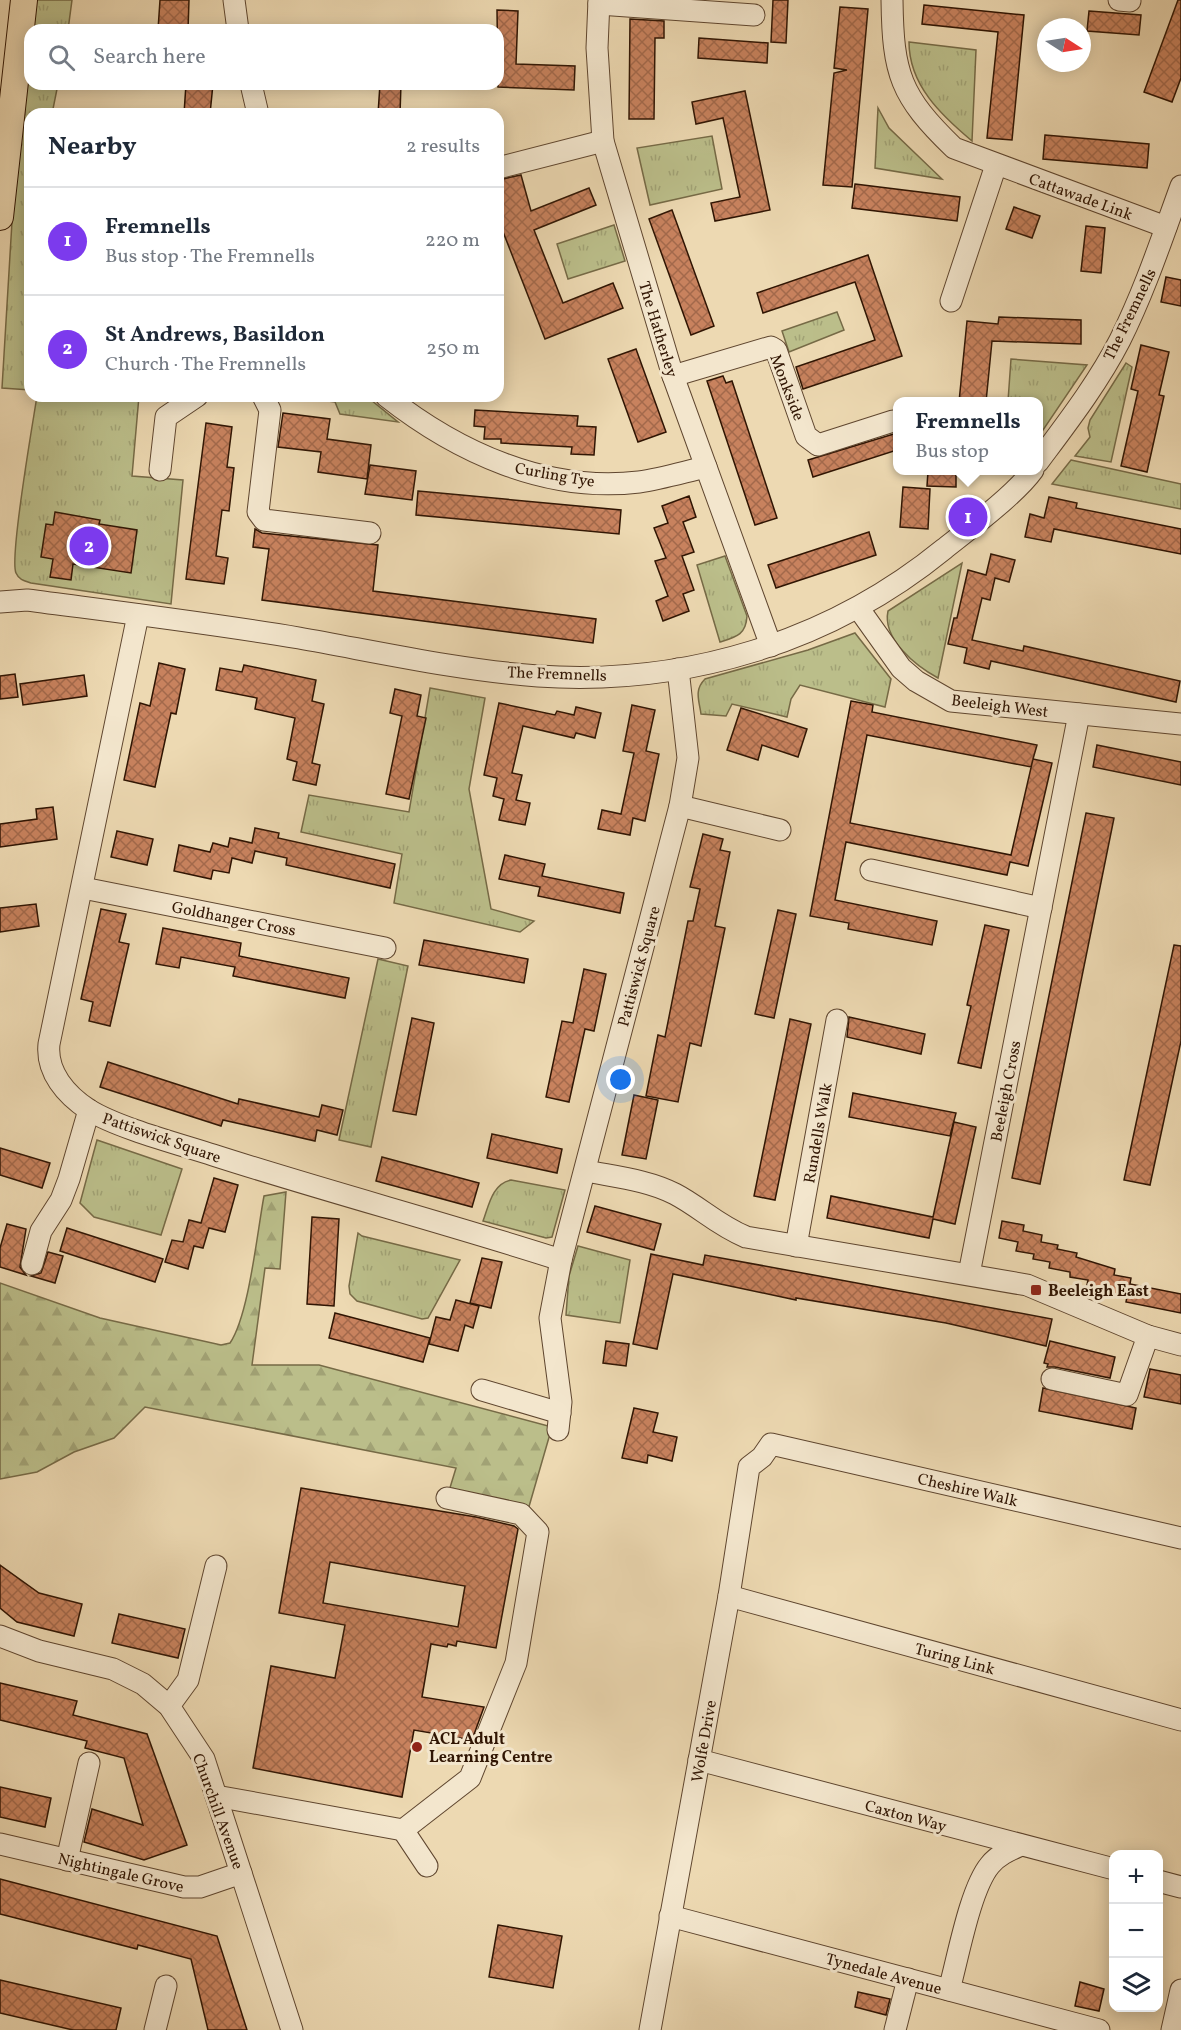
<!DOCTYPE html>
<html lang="en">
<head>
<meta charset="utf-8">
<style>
	:root { --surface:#fff; --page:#f2f2f3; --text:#1f2937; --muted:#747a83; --line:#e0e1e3; --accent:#7c3aed }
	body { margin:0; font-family:Vollkorn,serif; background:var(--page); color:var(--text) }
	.controls { position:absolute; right:18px; bottom:18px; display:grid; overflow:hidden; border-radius:12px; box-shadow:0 3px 15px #0003 }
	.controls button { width:54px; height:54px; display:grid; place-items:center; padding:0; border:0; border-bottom:2px solid var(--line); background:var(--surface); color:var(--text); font:30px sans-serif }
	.compass { position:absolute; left:1037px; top:18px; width:54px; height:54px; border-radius:50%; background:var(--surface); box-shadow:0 3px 15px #0003; rotate:102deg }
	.you { position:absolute; left:621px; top:1080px; width:21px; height:21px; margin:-15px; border:4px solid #fff; border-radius:50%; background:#1a73e8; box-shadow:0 0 0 9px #1a73e833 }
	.badge { display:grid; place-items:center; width:39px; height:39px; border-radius:50%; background:var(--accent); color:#fff; font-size:20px; font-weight:700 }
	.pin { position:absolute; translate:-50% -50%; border:3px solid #fff; box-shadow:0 2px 6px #0006 }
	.popup { position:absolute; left:893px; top:397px; width:150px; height:78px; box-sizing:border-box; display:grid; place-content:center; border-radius:12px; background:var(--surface); filter:drop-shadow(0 2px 4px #0005); font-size:20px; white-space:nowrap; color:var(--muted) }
	.popup b { font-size:22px; color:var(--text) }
	.popup::after { content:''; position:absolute; left:50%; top:100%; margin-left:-12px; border:12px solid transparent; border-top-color:var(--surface) }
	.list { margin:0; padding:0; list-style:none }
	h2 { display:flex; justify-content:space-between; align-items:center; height:78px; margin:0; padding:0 24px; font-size:26px }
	h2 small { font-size:20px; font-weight:400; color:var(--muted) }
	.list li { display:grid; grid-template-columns:39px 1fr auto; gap:18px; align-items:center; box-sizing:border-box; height:108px; padding:0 24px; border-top:2px solid var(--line) }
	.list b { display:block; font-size:22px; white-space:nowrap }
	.list p { margin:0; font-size:20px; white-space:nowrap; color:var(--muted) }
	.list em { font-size:20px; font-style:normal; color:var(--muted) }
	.icon { flex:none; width:33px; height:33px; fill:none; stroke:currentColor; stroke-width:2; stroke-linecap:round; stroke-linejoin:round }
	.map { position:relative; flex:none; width:1181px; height:2030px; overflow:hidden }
	.search { position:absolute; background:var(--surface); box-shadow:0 3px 15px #0003; left:24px; top:24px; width:480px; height:66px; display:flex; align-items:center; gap:15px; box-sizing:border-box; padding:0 21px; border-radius:18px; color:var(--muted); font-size:22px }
	.panel { position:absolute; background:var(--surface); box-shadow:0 3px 15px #0003; left:24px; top:108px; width:480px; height:294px; border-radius:18px }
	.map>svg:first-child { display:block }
</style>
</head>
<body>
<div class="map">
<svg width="1181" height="2030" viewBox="0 0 1181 2030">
	<defs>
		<pattern id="grass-tufts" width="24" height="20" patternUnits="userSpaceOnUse" patternTransform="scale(1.5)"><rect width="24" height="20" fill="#bbbe8a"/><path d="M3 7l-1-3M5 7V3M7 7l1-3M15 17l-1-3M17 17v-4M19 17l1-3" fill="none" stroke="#a1a275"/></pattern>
		<pattern id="forest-firs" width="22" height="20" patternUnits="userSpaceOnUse" patternTransform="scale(1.5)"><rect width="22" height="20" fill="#bbbe8a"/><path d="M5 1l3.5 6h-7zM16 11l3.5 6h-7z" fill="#a1a275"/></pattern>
		<pattern id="building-cross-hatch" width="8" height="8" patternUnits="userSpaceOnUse" patternTransform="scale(1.5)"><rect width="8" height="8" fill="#c8825e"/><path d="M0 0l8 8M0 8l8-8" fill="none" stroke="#a3694b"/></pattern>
	</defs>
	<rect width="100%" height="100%" fill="#edd9b2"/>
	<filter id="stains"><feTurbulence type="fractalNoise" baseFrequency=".00333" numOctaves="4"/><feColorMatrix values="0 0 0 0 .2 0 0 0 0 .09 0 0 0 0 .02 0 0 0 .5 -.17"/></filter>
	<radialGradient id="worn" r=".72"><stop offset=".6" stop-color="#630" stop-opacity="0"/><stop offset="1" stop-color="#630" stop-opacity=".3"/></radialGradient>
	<g fill="url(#grass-tufts)" stroke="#766a46" stroke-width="1.5">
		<path d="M33,0H72L68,30H30V84H58L52,114H30V265L25,317V359L30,364V390L2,388L15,172Z"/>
		<path d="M909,42L976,50L972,141C941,115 909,85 909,42Z"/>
		<path d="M878,108L889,128L942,179L875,168Z"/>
		<path d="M712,136L722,189L650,205L637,148Z"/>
		<path d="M614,225L625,261L568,279L557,244Z"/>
		<path d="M837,312L844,330L789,352L782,331Z"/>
		<path d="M1011,359L1087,365L1039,436L1038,402L1008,401Z"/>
		<path d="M1126,363L1132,367L1111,462L1075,456L1090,437L1088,428L1090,420Z"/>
		<path d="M37,396H139L132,476L183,480L171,604L31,583C25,581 19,580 16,573C9,558 33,422 37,396Z"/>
		<path d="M291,396H366L398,422L340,414L335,402Z"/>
		<path d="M1071,460L1181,484V509L1052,484Z"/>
		<path d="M725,556L747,616C746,635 736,637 720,642L697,565Z"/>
		<path d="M962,563L938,678C916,666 882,639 888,611Z"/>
		<path d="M855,633L891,679L885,707L800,685L791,699L787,717L732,704L726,716L701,714C699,700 694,690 705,679L808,650Z"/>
		<path d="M430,688L485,698L469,789L491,909L534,921L520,932L394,903L402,854L301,832L309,795L409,812Z"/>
		<path d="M378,959L408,966L371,1147L339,1140Z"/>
		<path d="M97,1140L182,1169L161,1235L94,1217L80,1203Z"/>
		<path d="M511,1180L565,1190L552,1237L546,1238L483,1221C489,1205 492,1184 511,1180Z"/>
		<path d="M358,1233L362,1236L460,1260L428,1318L422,1319L357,1301L350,1294L349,1286Z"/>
		<path d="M578,1246L630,1260L620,1323L566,1315L569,1276Z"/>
	</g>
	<path fill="url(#forest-firs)" stroke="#766a46" stroke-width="1.5" d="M286,1192L280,1269L265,1268L252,1365H319L552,1427L528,1510L449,1491L456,1468L145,1407L114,1438L74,1452L37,1472L0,1479V1283L100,1318L221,1345L230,1343C249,1315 257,1233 264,1196Z"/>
	<g fill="url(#building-cross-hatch)" stroke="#301503" stroke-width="1.5" fill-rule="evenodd">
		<path d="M160,0H189L188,30H158Z"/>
		<path d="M773,0H788L786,43L771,42Z"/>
		<path d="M1178,0H1181V78L1172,102L1144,92Z"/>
		<path d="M924,5L1024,15L1012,140L987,138L998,32L922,24Z"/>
		<path d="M840,7L868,9L852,187L823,185L834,73L847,70L834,68Z"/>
		<path d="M497,10L518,11L516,64L575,66L574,90L498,87Z"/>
		<path d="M1089,11L1141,15L1139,35L1087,31Z"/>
		<path d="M630,19L664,21V38H655L654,119H629Z"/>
		<path d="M699,38L768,43L767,63L698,58Z"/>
		<path d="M186,84H213L210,114H184Z"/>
		<path d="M380,84H401L400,114H378Z"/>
		<path d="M745,91L770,210L715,221L711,203L740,197L723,118L696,124L692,102Z"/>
		<path d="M1045,135L1149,144L1147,168L1043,159Z"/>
		<path d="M521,175L531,211L589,188L596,205L534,230L563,303L613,283L623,308L545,339L498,219V180Z"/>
		<path d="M855,184L960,197L957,221L852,208Z"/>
		<path d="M1014,207L1040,216L1032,238L1006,229Z"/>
		<path d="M672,210L714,326L691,335L649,219Z"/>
		<path d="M1086,226L1105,228L1101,273L1081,271Z"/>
		<path d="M868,255L902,356L803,389L796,367L875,340L855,282L763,313L757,293Z"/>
		<path d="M1166,277L1181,280V306L1161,302Z"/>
		<path d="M999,317L1081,320V344L992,341L986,402H959L967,321L998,324Z"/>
		<path d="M1141,345L1169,352L1159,395L1164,396L1147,472L1121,466L1138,391L1131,389Z"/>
		<path d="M636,349L666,432L638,442L608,359Z"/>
		<path d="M723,376L726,383L732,381L777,518L755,525L707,381Z"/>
		<path d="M475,410L578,416L577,426L596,427L594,455L571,454L572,447L501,443V439H484L485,427L474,426Z"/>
		<path d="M283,413L330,419L327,439L371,445L367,479L318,472L321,452L278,447Z"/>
		<path d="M206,423L232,427L227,467L234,468L229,511L222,510L216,556L228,558L224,584L186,579Z"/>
		<path d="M897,433V450L813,477L808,460Z"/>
		<path d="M370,465L416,471L412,500L365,494Z"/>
		<path d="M928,471H956V487L927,486Z"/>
		<path d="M903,487L930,489L928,529L900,527Z"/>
		<path d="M418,491L621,510L619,534L416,515Z"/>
		<path d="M689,496L696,517L683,522L694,552L682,556L694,590L683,594L689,611L663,621L656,601L668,596L655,561L666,558L654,528L668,523L662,506Z"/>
		<path d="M1049,497L1077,503L1076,508L1181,529V554L1054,529L1051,542L1025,537L1030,514L1044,518Z"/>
		<path d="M55,512L100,520L99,524L137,530L131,573L73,564L71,580L50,577L53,559L41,557L46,524L53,525Z"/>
		<path d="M255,529L262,533L378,545L373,591L596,619L593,643L262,600L269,549L253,547Z"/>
		<path d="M869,532L876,555L776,588L768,565Z"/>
		<path d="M991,554L1015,560L1009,582L995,578L990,600L982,598L972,640L1023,651L1024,646L1180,681L1176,702L991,661L989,669L964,663L967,648L948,644L954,618H957L968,570L986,575Z"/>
		<path d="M159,663L185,669L176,714L171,713L155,787L124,780L140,703L150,706Z"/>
		<path d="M244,665L316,680L312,701L324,704L312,763L320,765L316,785L293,780L297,762L287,759L295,718L255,709L257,698L216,690L220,668L242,672Z"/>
		<path d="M15,674L18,697L0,699V676Z"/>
		<path d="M84,675L87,696L23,705L20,684Z"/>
		<path d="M395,689L421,695L417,716L426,718L409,799L386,794L402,716L390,713Z"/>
		<path d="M851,701L873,705L872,712L1037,745L1033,759L1052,763L1028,866L1010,862L1007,875L846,842L835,900L937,921L932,945L848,929L849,923L810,916ZM867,735L1031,767L1033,759L1011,855L850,823Z"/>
		<path d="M499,703L555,715L557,711L574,715L576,707L601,713L595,738L576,733L574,738L523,726L512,773L522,775L516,800L530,803L525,825L499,820L504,799L493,796L497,778L484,775Z"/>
		<path d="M632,705L655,710L646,751L659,754L645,821L633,818L630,835L598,829L602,810L621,814L634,753L623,751Z"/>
		<path d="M741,708L807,729L798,757L762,745L758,760L727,750Z"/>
		<path d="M1097,745L1181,762V785L1093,767Z"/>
		<path d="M53,807L57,839L0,847V824L37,819L36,809Z"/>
		<path d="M1086,813L1114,818L1040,1184L1012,1178Z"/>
		<path d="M255,828L279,833L278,838L395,864L390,888L286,865L287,858L255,851L252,863L232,858L229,873L213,870L211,879L174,871L179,845L210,852L213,843L228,847L230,838L252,843Z"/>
		<path d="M117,831L153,839L147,865L111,857Z"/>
		<path d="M703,834L723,839L720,850L730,852L715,926L725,928L701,1046L690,1043L678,1102L646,1096L658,1035L665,1037L688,921H693L700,889L690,887Z"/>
		<path d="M505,855L545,864L542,876L624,893L620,913L538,896L540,887L499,879Z"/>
		<path d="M36,904L39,926L0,932V908Z"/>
		<path d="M101,909L126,914L119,942L129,944L110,1026L89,1021L93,1002L81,999Z"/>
		<path d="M778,910L796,914L774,1018L755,1014Z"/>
		<path d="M985,925L1009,930L981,1068L958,1063L971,1006L967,1005Z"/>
		<path d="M163,928L241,943L239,956L349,978L345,998L233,976L235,967L181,957L179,968L156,964Z"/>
		<path d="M424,940L528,959L524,983L419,965Z"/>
		<path d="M1174,945L1181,946V1041L1150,1185L1124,1180Z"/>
		<path d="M584,969L606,974L594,1031L585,1029L569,1102L546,1097L562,1021L573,1023Z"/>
		<path d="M849,1017L925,1034L921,1054L847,1037Z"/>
		<path d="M412,1018L434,1023L416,1115L393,1111Z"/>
		<path d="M790,1019L811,1024L775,1200L754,1196Z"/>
		<path d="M108,1062L238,1104L239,1099L319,1117L322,1105L343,1110L337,1135L317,1130L315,1141L223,1120L221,1126L100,1087Z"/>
		<path d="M853,1093L956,1113L950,1136L849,1117Z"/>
		<path d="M634,1095L658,1100L646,1159L622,1155Z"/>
		<path d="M954,1122L976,1127L955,1224L933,1219L929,1238L827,1218L831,1196L933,1217Z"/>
		<path d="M492,1134L562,1149L557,1173L487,1158Z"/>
		<path d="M0,1148L50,1163L42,1188L0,1175Z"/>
		<path d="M382,1157L479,1183L472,1207L376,1181Z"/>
		<path d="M214,1178L238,1185L225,1232L209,1228L203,1248L194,1246L188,1269L165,1262L172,1240L183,1242L189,1220L201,1223Z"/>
		<path d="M595,1206L661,1224L654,1250L587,1232Z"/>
		<path d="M312,1217L339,1219L334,1306L307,1304Z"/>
		<path d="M1002,1221L1024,1225L1023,1231L1042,1235L1041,1242L1058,1245L1057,1249L1077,1253L1076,1257L1115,1269L1114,1275L1131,1278L1130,1284L1181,1294V1313L1126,1302L1127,1297L1108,1294V1289L1087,1285L1088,1280L1070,1277V1272L1049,1268L1050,1262L1033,1259L1034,1254L1016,1251L1018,1242L999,1238Z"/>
		<path d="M7,1224L26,1229L20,1267L26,1275L0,1267V1248Z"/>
		<path d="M67,1228L163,1259L155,1282L60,1251Z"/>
		<path d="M48,1252L63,1256L55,1283L31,1276L41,1273Z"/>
		<path d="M651,1254L703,1265L705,1255L1052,1319L1046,1346L946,1323L796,1298V1300L673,1274L657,1349L633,1344Z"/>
		<path d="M482,1258L502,1262L491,1308L470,1303Z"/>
		<path d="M456,1300L479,1306L473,1328L465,1325L458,1351L429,1344L436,1317L450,1320Z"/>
		<path d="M335,1313L430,1338L423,1362L329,1338Z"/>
		<path d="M606,1341L629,1344L626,1366L603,1363Z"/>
		<path d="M1050,1341L1115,1357L1110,1378L1055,1367H1047L1048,1364L1044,1363Z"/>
		<path d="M1150,1369L1181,1375V1404L1144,1397Z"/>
		<path d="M1043,1388L1136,1408L1132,1429L1039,1411Z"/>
		<path d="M634,1408L658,1413L653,1432L677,1437L672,1461L648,1455L647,1463L622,1458Z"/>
		<path d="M301,1488L476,1517L514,1526L518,1529L496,1648L457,1641L456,1646L448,1644L447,1647L431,1644L422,1697L484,1707L472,1740L414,1730L402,1797L253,1768L271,1666L335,1678L345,1625L279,1613ZM330,1562L465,1586L458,1627L323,1603Z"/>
		<path d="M0,1565L39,1593L82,1604L74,1636L17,1622L0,1608Z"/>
		<path d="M119,1614L185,1629L178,1658L112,1643Z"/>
		<path d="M0,1683L77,1701L73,1715L147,1734L187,1845L144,1860L84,1842L92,1809L143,1825L124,1758L85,1748L87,1741L0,1720Z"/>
		<path d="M0,1787L51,1798L45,1827L0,1817Z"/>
		<path d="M0,1879L217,1936L247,2030H208L191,1959L138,1945L137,1949L0,1914Z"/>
		<path d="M498,1925L562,1936L553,1988L489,1977Z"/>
		<path d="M0,1980L121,2008L116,2030H73L0,2013Z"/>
		<path d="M1080,1982L1104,1989L1099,2011L1075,2006Z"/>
		<path d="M858,1992L890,1999L886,2015L855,2007Z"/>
	</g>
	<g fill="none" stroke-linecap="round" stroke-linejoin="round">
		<g stroke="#5f462f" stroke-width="23">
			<g id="minor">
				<path d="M234,0L238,30"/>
				<path d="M599,0L597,48L603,141L673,376L771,646"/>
				<path d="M892,0C893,74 900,96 954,148L1166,227"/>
				<path d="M1119,0L1130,1"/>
				<path d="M599,4L754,15"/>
				<path d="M251,84L258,114"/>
				<path d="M498,168L603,141"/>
				<path d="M951,301L996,165"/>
				<path d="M673,376L771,347L776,350L806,436L818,445L893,421"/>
				<path d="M263,396L270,410L258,512L264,520L370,533"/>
				<path d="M386,396C457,452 546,493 639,482C661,479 684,472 706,467"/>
				<path d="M1038,462C1067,423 1098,383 1120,340C1145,290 1162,238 1181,186"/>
				<path d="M160,470L166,417L197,396"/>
				<path d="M0,602L27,600C118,612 209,623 299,638C378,652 458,670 538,676C686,686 830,642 944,549C968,530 1016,494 1033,470"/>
				<path d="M859,609L901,668L916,681L951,701L1181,724"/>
				<path d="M138,615L49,1044C46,1072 66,1095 89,1110C118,1128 179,1144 213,1155C328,1192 446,1223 561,1260"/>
				<path d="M680,806L780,830"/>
				<path d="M871,870L1041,908"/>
				<path d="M83,888L385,948"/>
				<path d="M586,1171C616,1177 648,1180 675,1194C700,1207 717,1225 746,1237L1027,1285L1148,1336L1181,1345"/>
				<path d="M796,1246L837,1020"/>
				<path d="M32,1264L41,1231L61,1200L69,1179L89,1110"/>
				<path d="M969,1274L1079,714"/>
				<path d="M1052,1379L1127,1395L1148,1336"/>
				<path d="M482,1390L560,1413"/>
				<path d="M558,1430L561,1402L550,1318L561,1260L680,806L688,758L678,669"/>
				<path d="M729,1596L1181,1720"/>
				<path d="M0,1636L39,1651L113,1669L143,1684L169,1706L204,1759L292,2030"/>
				<path d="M169,1706L188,1680L216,1566"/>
				<path d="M699,1760L1114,1869"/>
				<path d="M216,1796L403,1830L470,1778L516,1663L538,1532L521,1514L447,1498"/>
				<path d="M403,1830L427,1866"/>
				<path d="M0,1844L184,1887H200L241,1873"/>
				<path d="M67,1860L89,1763"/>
				<path d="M1158,1881L1181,1887"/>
				<path d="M670,1916L1099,2030"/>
				<path d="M949,1990C958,1958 970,1889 990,1865C998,1855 1010,1850 1021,1845"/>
				<path d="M155,2030L166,1986"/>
				<path d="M650,2030L729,1596L749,1467L762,1457L771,1444L1181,1538"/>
				<path d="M895,2030L908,1979"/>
				<path d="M1172,2030L1181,1990"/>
			</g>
		</g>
		<g stroke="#301503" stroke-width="28">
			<path id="major" d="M0,217L24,0"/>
		</g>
		<use href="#minor" stroke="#f3e6cd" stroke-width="21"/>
		<use href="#major" stroke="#edd9b2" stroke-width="26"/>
	</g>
	<g fill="#8f2418" stroke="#f3e6cd" stroke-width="2">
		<rect x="1030" y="1284" width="12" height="12" rx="3"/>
		<circle cx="417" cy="1747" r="6"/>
	</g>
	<g text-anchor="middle" stroke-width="6" stroke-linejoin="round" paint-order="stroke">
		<g font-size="16" fill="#301503" stroke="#f3e6cd">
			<text transform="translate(1081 196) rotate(20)" y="6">Cattawade Link</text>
			<text transform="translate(1129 314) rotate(-64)" y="6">The Fremnells</text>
			<text transform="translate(659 329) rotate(73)" y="6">The Hatherley</text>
			<text transform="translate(788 387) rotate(69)" y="6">Monkside</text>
			<text transform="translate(555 474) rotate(10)" y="6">Curling Tye</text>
			<text transform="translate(557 673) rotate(2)" y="6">The Fremnells</text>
			<text transform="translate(1000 705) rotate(7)" y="6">Beeleigh West</text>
			<text transform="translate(234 918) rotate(11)" y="6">Goldhanger Cross</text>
			<text transform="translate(638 966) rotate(-75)" y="6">Pattiswick Square</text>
			<text transform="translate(1005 1091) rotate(-79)" y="6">Beeleigh Cross</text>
			<text transform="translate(817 1133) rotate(-80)" y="6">Rundells Walk</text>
			<text transform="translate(162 1137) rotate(19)" y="6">Pattiswick Square</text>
			<text transform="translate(968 1489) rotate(13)" y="6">Cheshire Walk</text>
			<text transform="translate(955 1658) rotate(15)" y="6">Turing Link</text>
			<text transform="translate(703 1741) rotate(-80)" y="6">Wolfe Drive</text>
			<text transform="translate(219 1811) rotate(70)" y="6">Churchill Avenue</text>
			<text transform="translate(906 1815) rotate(15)" y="6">Caxton Way</text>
			<text transform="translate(121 1872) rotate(13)" y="6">Nightingale Grove</text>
			<text transform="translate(884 1973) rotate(15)" y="6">Tynedale Avenue</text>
		</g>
		<g font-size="16" font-weight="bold" fill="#301503" stroke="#f3e6cd" text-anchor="start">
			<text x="1048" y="1296">Beeleigh East</text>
			<text x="429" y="1744">ACL Adult<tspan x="429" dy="18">Learning Centre</tspan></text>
		</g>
	</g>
	<rect width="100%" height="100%" filter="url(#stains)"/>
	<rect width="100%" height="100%" fill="url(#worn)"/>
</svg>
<div class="controls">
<button>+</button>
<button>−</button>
<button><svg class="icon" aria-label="layers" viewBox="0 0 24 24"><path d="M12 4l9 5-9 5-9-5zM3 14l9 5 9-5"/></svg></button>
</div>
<svg class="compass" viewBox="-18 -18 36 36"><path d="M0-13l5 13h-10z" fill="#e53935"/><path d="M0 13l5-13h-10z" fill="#747a83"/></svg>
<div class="you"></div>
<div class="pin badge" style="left:968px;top:517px">1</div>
<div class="popup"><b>Fremnells</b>Bus stop</div>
<div class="pin badge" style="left:89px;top:546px">2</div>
<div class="search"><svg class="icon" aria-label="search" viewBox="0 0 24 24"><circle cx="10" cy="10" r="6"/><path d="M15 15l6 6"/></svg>Search here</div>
<section class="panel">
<h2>Nearby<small>2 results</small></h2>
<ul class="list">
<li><span class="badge">1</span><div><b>Fremnells</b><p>Bus stop · The Fremnells</p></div><em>220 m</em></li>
<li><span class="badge">2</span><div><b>St Andrews, Basildon</b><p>Church · The Fremnells</p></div><em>250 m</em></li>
</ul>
</section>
</div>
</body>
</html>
